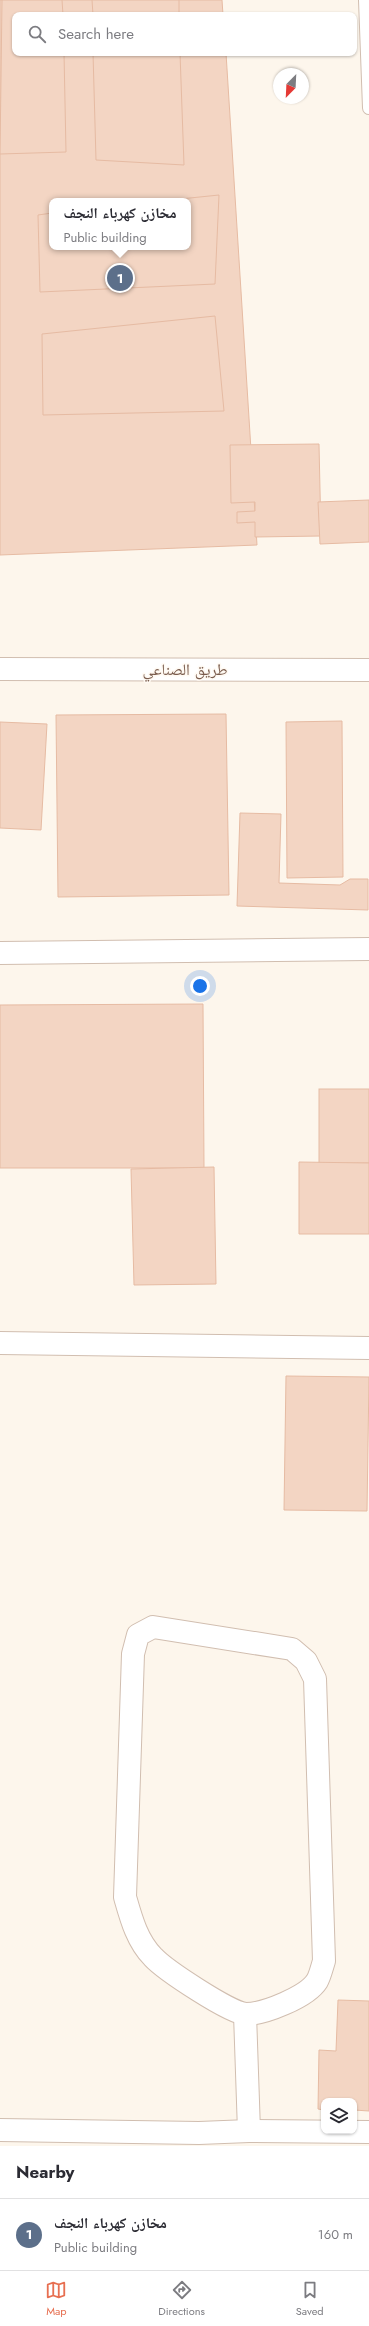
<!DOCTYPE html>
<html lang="en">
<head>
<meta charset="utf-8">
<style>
	:root { --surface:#fff; --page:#f2f2f3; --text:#2b2b33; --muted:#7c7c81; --line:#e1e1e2; --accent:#e76f51 }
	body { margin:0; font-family:Jost,"Noto Naskh Arabic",sans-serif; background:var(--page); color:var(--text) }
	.controls { position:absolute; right:12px; bottom:12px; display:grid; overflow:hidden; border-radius:8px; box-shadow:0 1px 3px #0004 }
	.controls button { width:36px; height:36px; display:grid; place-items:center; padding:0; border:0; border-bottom:1px solid var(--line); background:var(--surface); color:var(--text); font:20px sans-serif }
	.compass { position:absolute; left:273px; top:68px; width:36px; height:36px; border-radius:50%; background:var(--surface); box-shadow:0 1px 3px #0004; rotate:204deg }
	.you { position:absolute; left:200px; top:986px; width:14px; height:14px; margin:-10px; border:3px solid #fff; border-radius:50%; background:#1a73e8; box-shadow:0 0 0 6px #1a73e833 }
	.badge { display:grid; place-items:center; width:26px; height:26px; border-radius:50%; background:var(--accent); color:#fff; font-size:13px; font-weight:700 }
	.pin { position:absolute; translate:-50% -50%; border:2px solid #fff; box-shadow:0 1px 4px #0006 }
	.popup { position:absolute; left:49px; top:198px; width:142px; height:52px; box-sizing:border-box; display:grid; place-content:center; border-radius:8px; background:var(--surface); filter:drop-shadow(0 1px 3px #0005); font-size:13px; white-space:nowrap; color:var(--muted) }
	.popup b { font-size:15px; color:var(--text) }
	.popup::after { content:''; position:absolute; left:50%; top:100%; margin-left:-8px; border:8px solid transparent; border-top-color:var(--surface) }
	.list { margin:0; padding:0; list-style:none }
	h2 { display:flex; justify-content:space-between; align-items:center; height:52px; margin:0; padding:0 16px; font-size:17px }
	h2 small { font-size:13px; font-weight:400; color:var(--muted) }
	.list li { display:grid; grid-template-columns:26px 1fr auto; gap:12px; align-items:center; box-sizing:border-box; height:72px; padding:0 16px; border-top:1px solid var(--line) }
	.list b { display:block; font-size:15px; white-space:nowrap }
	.list p { margin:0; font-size:13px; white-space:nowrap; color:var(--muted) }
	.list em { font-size:13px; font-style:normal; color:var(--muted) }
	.icon { flex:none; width:22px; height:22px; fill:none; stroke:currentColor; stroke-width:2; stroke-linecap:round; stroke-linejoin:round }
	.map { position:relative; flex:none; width:369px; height:2146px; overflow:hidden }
	.search { position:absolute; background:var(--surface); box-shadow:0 1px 3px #0004; left:12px; right:12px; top:12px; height:44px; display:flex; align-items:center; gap:10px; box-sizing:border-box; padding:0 14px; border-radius:8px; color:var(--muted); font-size:15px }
	.sheet { height:124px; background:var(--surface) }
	nav { display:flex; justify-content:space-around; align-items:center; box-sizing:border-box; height:56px; border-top:1px solid var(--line); background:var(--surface); font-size:11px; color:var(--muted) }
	nav a { display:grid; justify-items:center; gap:2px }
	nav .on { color:var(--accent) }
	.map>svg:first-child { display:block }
</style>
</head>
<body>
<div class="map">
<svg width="369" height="2146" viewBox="0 0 369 2146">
	<rect width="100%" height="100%" fill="#fdf6ec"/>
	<g fill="#f3d5c3" stroke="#e6bba3" fill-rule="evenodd">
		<path d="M0,0H222L223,15H15V53H226L257,545L0,555ZM52,201H188V247H52Z"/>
		<path d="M2,0H62L63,15H15V53H64L66,152L0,154Z"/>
		<path d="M92,0H179V15H93Z"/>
		<path d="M93,53H180L184,165L96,160Z"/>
		<path d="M219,195L215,284L40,292L38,215L52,213V247H188V201H161Z"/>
		<path d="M215,316L224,411L43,415L42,334Z"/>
		<path d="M319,444L321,536L255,537V522L237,523V512L255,511V502L231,503L230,445Z"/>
		<path d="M369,500V542L320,544L318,502Z"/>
		<path d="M226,714L229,895L58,897L56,715Z"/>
		<path d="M342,721L343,877L287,878L286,722Z"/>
		<path d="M0,722L47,724L41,830L0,828Z"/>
		<path d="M240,813L281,814L279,883L340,885L350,879H368V910L237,906Z"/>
		<path d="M203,1004L204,1168H0V1005Z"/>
		<rect x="319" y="1089" width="50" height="74"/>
		<path d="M299,1162L369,1163V1234H299Z"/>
		<path d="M214,1167L216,1284L134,1285L131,1169Z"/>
		<path d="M286,1376L369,1377L367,1511L284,1510Z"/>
		<path d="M338,2000L369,2001V2111L354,2110V2101H324V2110L318,2109L319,2050L336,2051Z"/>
	</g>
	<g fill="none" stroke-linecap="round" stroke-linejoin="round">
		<g stroke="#d1beb0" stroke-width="14">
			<path id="lane" d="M365,0L369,108"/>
		</g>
		<g stroke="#d1beb0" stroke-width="24">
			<g id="street">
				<path d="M0,669L369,670"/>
				<path d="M0,953L369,949"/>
				<path d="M0,1343L369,1348"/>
				<path d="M153,1627L292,1649L306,1661L315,1679L324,1961C322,1967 320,1976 317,1981C307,1997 264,2014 246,2014C230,2013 165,1970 153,1957C137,1941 131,1918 125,1897L133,1654L138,1635Z"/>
				<path d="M245,2014L249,2131"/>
				<path d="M0,2130L199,2133L249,2131L369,2132"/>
			</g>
		</g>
		<use href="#lane" stroke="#fff" stroke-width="12"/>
		<use href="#street" stroke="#fff" stroke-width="22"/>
	</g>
	<g text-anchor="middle" stroke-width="3" stroke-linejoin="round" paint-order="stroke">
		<g font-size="16" fill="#7a5c4d" stroke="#fffaf3">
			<text x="185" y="675">طريق الصناعي</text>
		</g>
	</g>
</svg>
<div class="controls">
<button><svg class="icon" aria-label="layers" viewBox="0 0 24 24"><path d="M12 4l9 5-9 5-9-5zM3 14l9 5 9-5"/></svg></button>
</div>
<svg class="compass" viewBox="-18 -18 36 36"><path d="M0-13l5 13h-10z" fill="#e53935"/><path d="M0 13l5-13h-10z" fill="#7c7c81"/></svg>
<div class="you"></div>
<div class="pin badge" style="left:120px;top:278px;background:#5c6f8a">1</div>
<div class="popup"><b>مخازن كهرباء النجف</b>Public building</div>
<div class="search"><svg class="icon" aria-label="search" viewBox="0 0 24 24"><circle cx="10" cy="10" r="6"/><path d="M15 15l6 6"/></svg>Search here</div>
</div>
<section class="sheet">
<h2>Nearby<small></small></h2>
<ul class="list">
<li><span class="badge" style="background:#5c6f8a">1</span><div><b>مخازن كهرباء النجف</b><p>Public building</p></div><em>160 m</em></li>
</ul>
</section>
<nav>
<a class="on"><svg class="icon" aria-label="map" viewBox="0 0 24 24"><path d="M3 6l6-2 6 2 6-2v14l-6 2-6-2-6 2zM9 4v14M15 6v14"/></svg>Map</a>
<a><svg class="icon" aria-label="directions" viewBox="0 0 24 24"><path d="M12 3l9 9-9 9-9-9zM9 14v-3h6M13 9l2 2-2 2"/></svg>Directions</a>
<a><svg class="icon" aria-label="saved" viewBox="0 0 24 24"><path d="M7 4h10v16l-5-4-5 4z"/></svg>Saved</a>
</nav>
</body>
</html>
